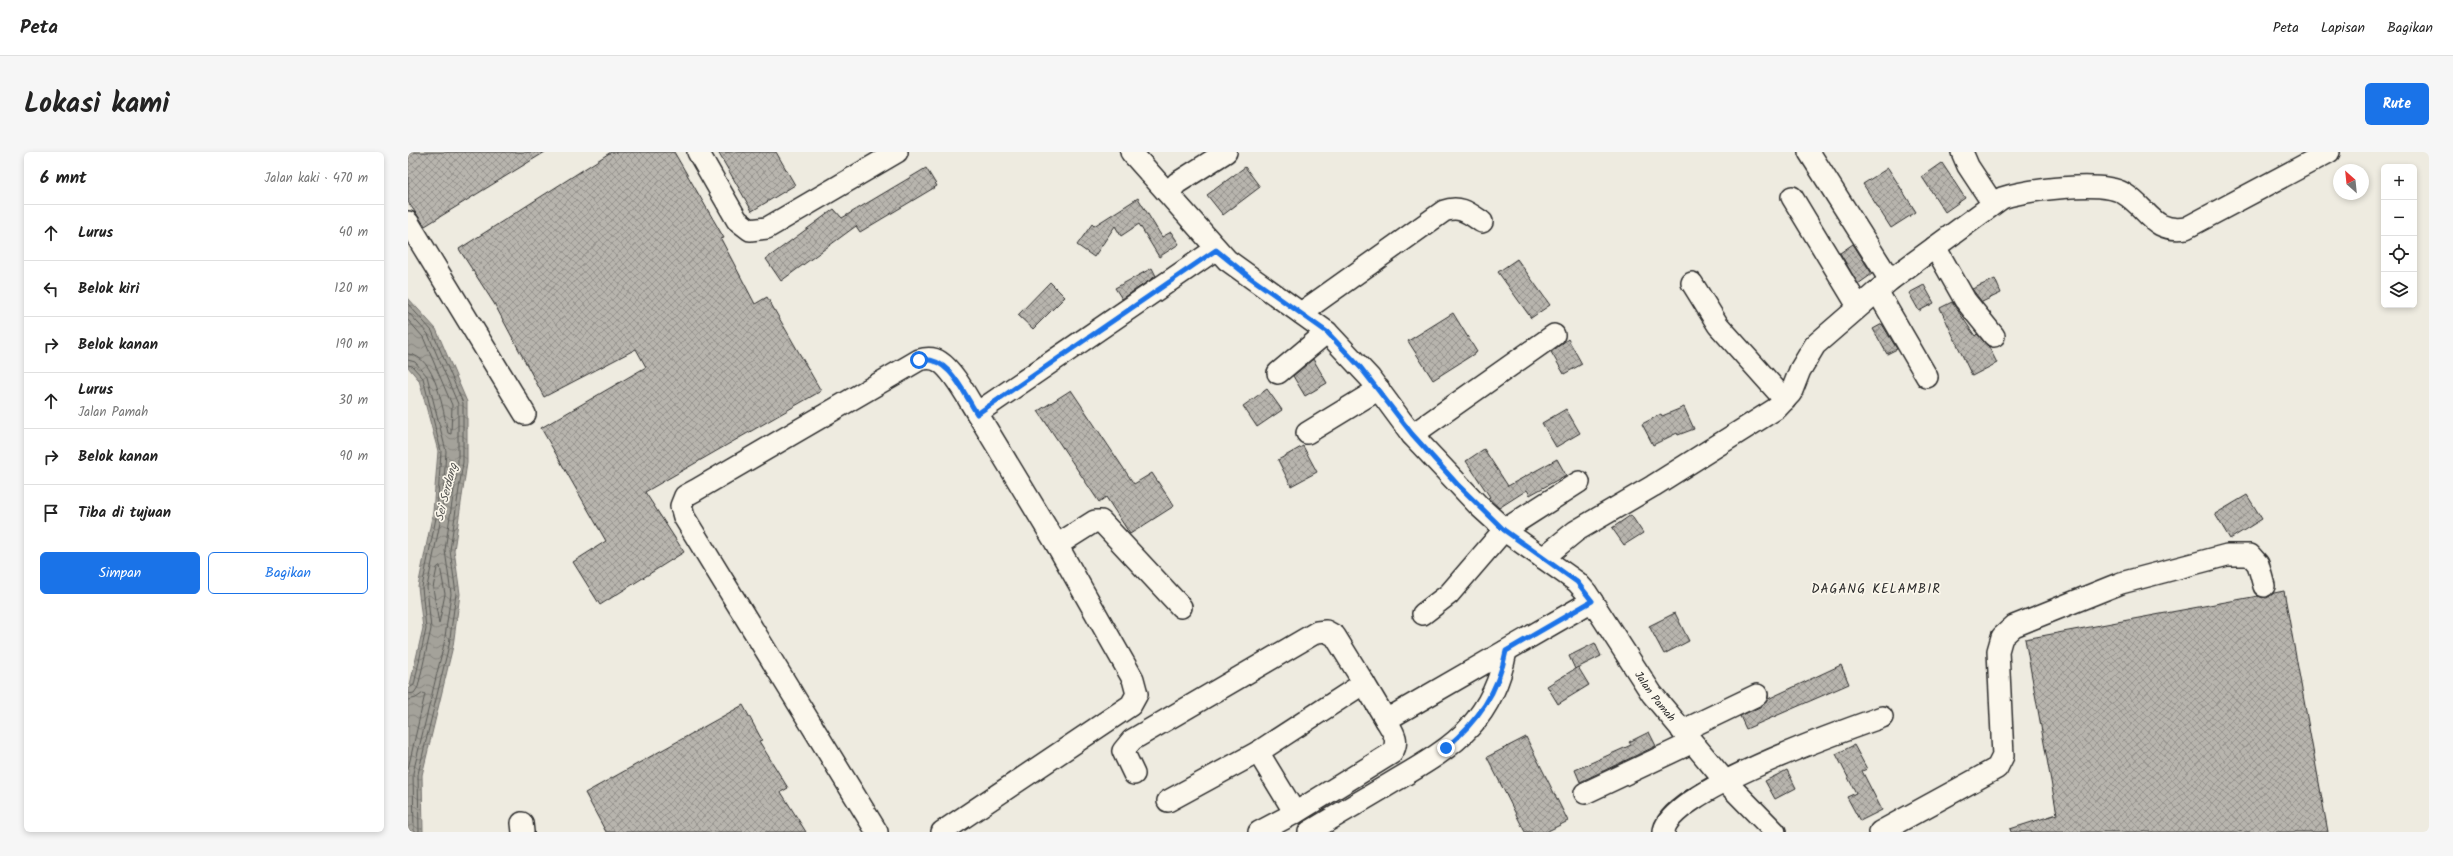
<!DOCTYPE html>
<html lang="id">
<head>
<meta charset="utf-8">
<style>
	:root { --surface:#fff; --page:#f6f6f6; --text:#222; --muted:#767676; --line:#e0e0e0; --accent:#1a73e8 }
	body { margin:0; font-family:Kalam,sans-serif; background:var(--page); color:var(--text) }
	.controls { position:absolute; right:12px; top:12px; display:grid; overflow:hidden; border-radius:6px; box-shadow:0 2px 6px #0003 }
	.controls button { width:36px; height:36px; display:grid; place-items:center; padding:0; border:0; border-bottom:1px solid var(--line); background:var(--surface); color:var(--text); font:20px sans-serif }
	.compass { position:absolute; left:1925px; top:12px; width:36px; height:36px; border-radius:50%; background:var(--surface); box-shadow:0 2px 6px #0003; rotate:333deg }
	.stop { position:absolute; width:12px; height:12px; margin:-9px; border:3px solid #1a73e8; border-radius:50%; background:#fff }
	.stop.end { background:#1a73e8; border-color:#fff; box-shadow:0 1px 4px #0008 }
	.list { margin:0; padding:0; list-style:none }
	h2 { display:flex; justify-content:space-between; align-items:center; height:52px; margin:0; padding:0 16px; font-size:17px }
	h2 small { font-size:13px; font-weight:400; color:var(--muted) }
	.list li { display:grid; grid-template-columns:26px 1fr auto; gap:12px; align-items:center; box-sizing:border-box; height:56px; padding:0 16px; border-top:1px solid var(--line) }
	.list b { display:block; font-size:15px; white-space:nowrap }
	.list p { margin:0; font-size:13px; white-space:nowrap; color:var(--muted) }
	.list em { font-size:13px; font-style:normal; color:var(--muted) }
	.actions { display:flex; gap:8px; padding:12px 16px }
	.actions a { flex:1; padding:9px 0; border:1px solid var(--accent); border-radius:6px; text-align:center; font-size:14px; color:var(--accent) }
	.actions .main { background:var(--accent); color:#fff }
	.icon { flex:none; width:22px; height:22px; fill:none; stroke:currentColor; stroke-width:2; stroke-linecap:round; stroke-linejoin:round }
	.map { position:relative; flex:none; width:2021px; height:680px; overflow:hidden; border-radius:6px }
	header { display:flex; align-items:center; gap:24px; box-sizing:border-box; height:56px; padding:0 20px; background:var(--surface); border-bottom:1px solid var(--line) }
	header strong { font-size:19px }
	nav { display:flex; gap:22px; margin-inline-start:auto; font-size:14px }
	.intro { display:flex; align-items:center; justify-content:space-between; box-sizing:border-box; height:96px; padding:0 24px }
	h1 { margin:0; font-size:28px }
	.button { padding:10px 18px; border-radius:6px; background:var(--accent); color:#fff; font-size:14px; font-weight:700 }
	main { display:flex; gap:24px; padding:0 24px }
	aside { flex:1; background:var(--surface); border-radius:6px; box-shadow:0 2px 6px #0003 }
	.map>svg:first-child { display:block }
</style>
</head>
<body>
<header>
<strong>Peta</strong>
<nav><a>Peta</a><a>Lapisan</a><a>Bagikan</a></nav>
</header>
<div class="intro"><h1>Lokasi kami</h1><a class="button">Rute</a></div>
<main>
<aside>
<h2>6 mnt<small>Jalan kaki · 470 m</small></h2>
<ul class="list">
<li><svg class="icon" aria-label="ahead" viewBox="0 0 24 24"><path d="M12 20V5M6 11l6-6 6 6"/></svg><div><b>Lurus</b></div><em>40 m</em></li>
<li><svg class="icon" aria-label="left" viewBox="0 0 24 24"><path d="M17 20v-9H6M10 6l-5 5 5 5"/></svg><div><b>Belok kiri</b></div><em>120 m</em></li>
<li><svg class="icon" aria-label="right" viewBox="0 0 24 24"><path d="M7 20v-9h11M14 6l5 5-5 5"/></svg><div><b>Belok kanan</b></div><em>190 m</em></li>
<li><svg class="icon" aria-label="ahead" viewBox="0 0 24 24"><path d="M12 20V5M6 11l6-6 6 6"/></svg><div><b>Lurus</b><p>Jalan Pamah</p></div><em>30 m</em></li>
<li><svg class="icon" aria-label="right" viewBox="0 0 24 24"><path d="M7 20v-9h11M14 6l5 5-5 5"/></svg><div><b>Belok kanan</b></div><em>90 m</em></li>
<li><svg class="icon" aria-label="arrive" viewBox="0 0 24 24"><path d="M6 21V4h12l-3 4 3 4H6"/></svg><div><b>Tiba di tujuan</b></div></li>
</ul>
<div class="actions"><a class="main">Simpan</a><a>Bagikan</a></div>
</aside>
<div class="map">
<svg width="2021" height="680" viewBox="0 0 2021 680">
	<defs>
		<pattern id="water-waves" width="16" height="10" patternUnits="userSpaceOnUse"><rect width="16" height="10" fill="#a4a29a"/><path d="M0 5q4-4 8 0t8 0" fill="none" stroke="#86847e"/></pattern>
		<pattern id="building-cross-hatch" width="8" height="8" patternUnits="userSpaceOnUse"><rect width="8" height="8" fill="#b8b5ae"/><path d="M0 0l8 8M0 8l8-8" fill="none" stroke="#96938e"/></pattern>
	</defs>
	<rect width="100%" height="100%" fill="#eeebe0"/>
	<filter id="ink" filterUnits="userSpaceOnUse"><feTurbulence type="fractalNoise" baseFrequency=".025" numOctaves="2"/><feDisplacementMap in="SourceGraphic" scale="8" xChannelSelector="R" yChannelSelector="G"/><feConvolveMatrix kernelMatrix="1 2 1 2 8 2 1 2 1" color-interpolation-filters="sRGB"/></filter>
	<g filter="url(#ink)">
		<path fill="url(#water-waves)" stroke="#74726e" d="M0,146L28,177L59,250V311L46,398L52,442L45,494L14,623L15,680H0V541L15,476L10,435L25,360L30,299L11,228L0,215Z"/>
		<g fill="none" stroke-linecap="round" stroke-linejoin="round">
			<g stroke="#5b5b57" stroke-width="1">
				<path d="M0,152L24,179L55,251V310L42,398L48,442L41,493L10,622L11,680"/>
				<path d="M0,160L20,182L50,252V310L37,398L43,442L36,492L5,621L6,680"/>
				<path d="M0,168L15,185L44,253L43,282L40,281C35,259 28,203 0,202"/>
				<path d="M0,208L7,210L19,224L38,299L34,361L19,435L23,477L10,535L6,541L0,542"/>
				<path d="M0,213L4,214L15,226L33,299L29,361L14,435L18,477L6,533L0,537"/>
				<path d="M32,414L37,442L31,472L25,436L29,416Z"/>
				<path d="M0,548L8,546L15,541L17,542L0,617"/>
			</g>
		</g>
		<g fill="url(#building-cross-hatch)" stroke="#2b2b2b">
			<path d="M0,0H137L17,74L0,50Z"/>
			<path d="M203,0H266L316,86L313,87L347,152L359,145L413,239L237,340L276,400L192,453L165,410L198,389L133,276L238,215L228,197L136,245L87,153L51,97Z"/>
			<path d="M310,0H368L387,33L344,59Z"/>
			<path d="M1534,11L1557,46L1537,60L1514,25Z"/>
			<path d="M837,15L852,35L815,63L799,43Z"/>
			<path d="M518,16L529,34L452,80L448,74L373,129L358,107L426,57L434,66Z"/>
			<path d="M1480,16L1508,60L1483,76L1455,32Z"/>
			<path d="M730,46L754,85L763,80L771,92L751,105L731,72L713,84L707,74L686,105L669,93L684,72L686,74Z"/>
			<path d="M1445,92L1464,122L1450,132L1432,101Z"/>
			<path d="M1109,107L1142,153L1123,166L1090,120Z"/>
			<path d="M744,116L748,124L714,147L707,136Z"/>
			<path d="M1587,127L1593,141L1574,150L1564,137Z"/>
			<path d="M642,130L657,145L625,177L610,163Z"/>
			<path d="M1516,133L1526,151L1511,159L1501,141Z"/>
			<path d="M1544,150L1567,184L1569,182L1581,195L1589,211L1564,224L1532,156Z"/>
			<path d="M1045,161L1069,200L1025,228L1000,189Z"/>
			<path d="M1474,172L1489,197L1479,202L1465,177Z"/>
			<path d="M1160,187L1174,212L1156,222L1143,200Z"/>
			<path d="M905,207L919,231L897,244L885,224Z"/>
			<path d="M859,237L874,258L849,275L835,254Z"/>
			<path d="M663,238L726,332L744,321L766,354L722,382L698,345L691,350L630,259Z"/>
			<path d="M1276,255L1286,277L1270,283L1269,281L1245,293L1234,272L1253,262L1254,264Z"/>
			<path d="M1158,257L1172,281L1148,295L1134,271Z"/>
			<path d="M895,294L909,320L883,334L870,308Z"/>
			<path d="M1076,297L1100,334L1149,307L1158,323L1122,343L1119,338L1091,356L1080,346L1082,345L1058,309Z"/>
			<path d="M1839,343L1854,367L1822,387L1807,362Z"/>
			<path d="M1223,363L1235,381L1216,393L1204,376Z"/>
			<path d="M1876,439L1920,680H1603L1602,677L1649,662L1617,487L1850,444L1859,446L1866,441Z"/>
			<path d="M1267,461L1281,489L1256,502L1241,474Z"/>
			<path d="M1187,491L1193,504L1167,517L1161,504Z"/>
			<path d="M1433,513L1441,532L1338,577L1332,564L1354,554L1360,547Z"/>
			<path d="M1170,515L1181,533L1150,552L1139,534Z"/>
			<path d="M335,553L354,588L351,589L380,636L373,640L398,680H198L177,641Z"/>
			<path d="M1241,580L1248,594L1172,630L1167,618L1223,593L1221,590Z"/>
			<path d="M1118,585L1160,669L1138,680H1117L1079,605Z"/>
			<path d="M1446,593L1459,617L1454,619L1474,658L1452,669L1439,645L1448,641L1428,602Z"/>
			<path d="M1379,618L1388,636L1367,647L1357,629Z"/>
		</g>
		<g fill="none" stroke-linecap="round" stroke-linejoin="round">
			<g stroke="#2b2b2b" stroke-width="24">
				<g id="minor">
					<path d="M290,0L329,68L342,78L359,76L489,0"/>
					<path id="s1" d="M723,0L819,108L919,180L962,226L1004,283L1071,354L1104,384L1169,430L1178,440L1244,542L1317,629L1367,680"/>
					<path d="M1401,0L1482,128"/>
					<path d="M1554,0L1560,14L1585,52"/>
					<path d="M760,41L769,31L818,0"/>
					<path d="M1384,45L1450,154"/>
					<path d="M0,70L117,262"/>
					<path d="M1527,95L1557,148L1586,184"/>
					<path d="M1284,131L1310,173L1377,248"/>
					<path d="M1469,139L1519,225"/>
					<path d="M893,161L1036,59C1052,53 1061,61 1074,70"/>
					<path d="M870,221L919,180"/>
					<path d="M899,281L971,237"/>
					<path d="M1004,283L1146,183"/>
					<path d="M649,393L687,369H693L773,455"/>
					<path d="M1135,406L1168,379L1245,334L1369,256L1383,241L1392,218L1407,193L1482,128L1594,46C1619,38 1693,28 1715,41C1741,56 1743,81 1778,76L1921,0"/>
					<path d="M1015,462L1041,442L1096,378L1171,330"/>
					<path d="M1274,579L1349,543"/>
					<path d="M850,600L887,661"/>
					<path d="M726,622L715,599L724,588L909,480L918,479L927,484L956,531"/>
					<path d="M1177,641L1283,591"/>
					<path d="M760,649L850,600L956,531L978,568L1184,449"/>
					<path d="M114,671L115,680"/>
					<path d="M469,680L276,365L273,354L277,344L288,338L511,208C518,206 525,205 532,210C546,219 560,247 569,261"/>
					<path d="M534,680L723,553L729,542L725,527L649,393L569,261L808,97"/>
					<path d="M851,680L887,661L984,601C992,588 985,580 978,568"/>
					<path d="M901,680C929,663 957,647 985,630C1012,614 1041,598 1062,575C1081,554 1093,526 1098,499"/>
					<path d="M1256,680C1257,641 1437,578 1474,565"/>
					<path d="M1472,680L1589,616L1595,604L1590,499L1594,485L1606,474L1713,431L1819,403H1842L1850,412L1856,434"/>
				</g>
			</g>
			<use href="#minor" stroke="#fbf7ec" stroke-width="21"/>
		</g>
	</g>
	<g fill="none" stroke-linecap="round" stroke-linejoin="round" filter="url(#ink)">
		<path stroke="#1a73e8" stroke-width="5" d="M511,208C541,203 555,240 569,262L808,98L840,124L919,180L953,216L1004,282L1049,332L1096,378L1169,430L1184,449L1098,499C1090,541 1070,568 1038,596"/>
	</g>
	<g text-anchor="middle" stroke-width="3.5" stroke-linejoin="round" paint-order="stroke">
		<g font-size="11" fill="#2b2b2b" stroke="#fbf7ec">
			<text dy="4" stroke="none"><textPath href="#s1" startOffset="762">Jalan Pamah</textPath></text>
		</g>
		<g font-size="12" font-style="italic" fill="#555552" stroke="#fbf7ec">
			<text transform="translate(38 340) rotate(-76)" y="4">Sei Serdang</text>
		</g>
		<g font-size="13" letter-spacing="1" fill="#2b2b2b" stroke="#fbf7ec">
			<text x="1468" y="441">DAGANG KELAMBIR</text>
		</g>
	</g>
</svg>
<div class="controls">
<button>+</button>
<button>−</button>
<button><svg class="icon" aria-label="locate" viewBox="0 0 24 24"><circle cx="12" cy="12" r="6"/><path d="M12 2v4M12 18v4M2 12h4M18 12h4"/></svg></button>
<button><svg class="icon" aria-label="layers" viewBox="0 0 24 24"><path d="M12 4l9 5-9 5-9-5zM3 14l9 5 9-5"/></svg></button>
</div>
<svg class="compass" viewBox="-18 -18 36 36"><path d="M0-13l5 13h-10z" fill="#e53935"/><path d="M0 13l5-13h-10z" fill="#767676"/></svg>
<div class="stop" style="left:511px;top:208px"></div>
<div class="stop end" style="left:1038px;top:596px"></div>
</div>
</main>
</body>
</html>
